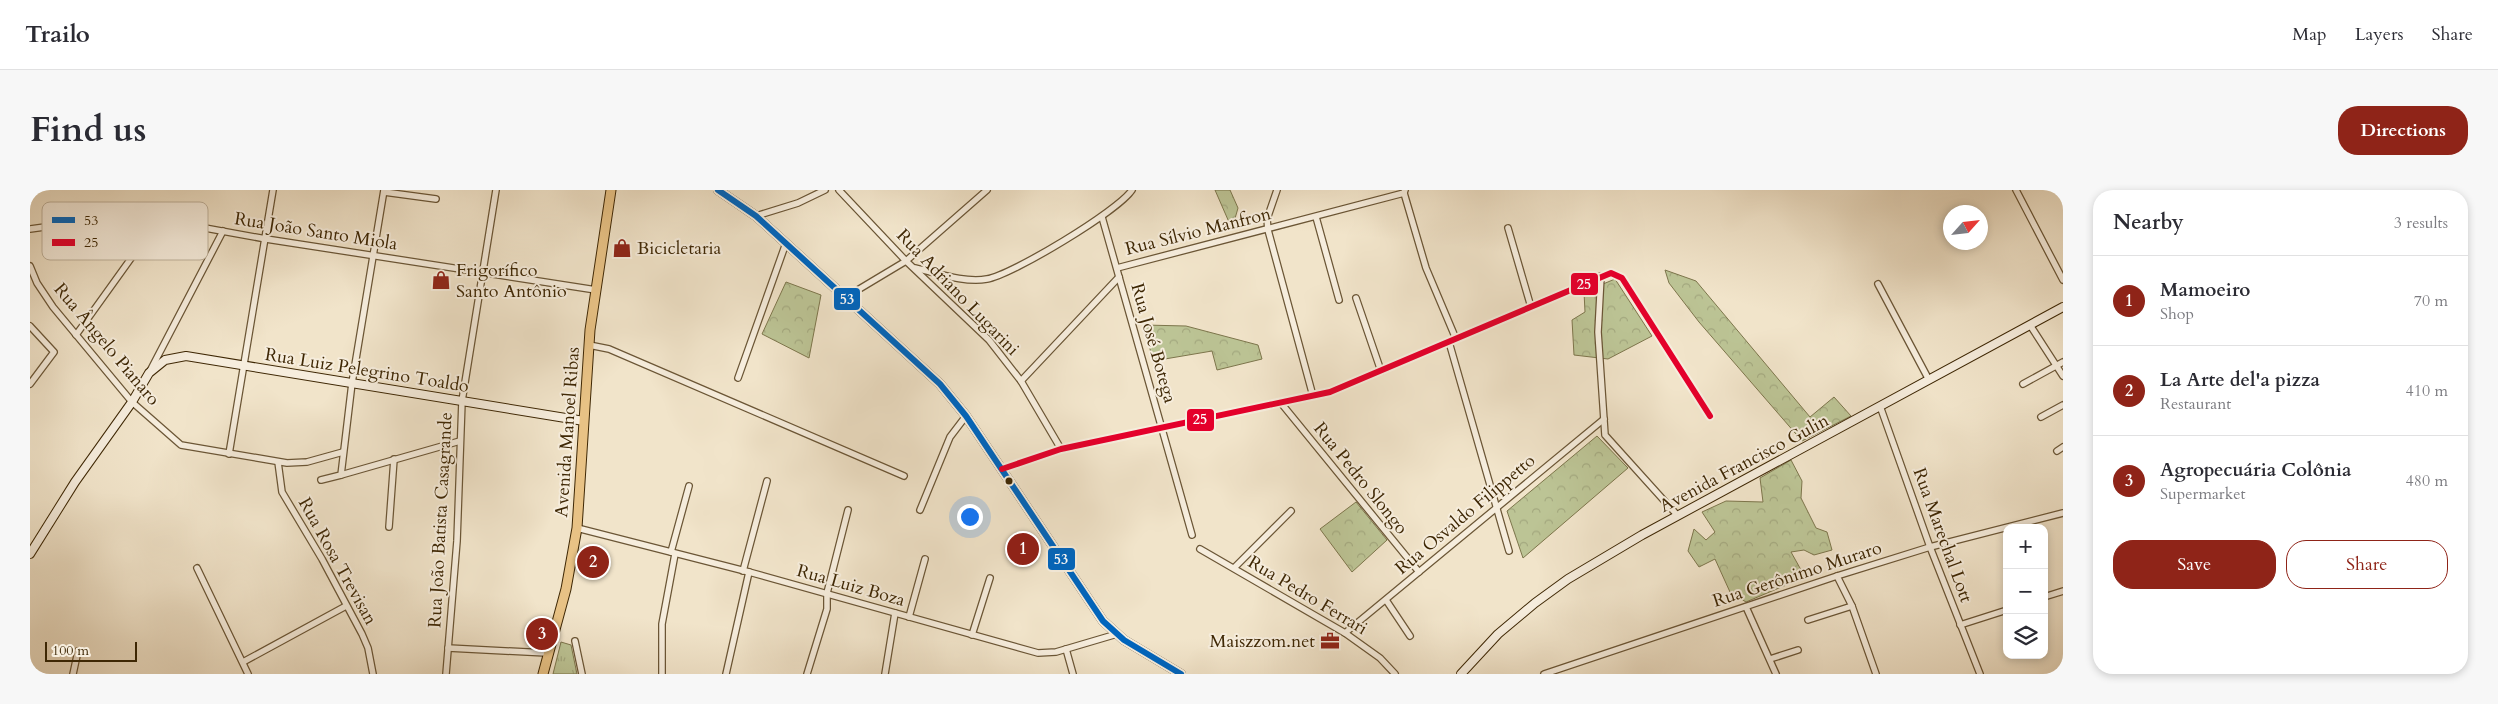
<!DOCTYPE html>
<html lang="en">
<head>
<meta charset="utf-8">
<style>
	:root { --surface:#fff; --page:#f7f7f7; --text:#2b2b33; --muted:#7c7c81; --line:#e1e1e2; --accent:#8f2418 }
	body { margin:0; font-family:Cardo,serif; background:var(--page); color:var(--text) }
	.controls { position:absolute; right:15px; bottom:15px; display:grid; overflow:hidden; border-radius:10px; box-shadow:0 2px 8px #0003 }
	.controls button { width:45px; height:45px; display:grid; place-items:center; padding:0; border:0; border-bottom:1px solid var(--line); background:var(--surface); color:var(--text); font:25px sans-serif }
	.compass { position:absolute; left:1913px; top:15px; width:45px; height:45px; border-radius:50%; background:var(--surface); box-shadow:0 2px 8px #0003; rotate:63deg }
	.scale { position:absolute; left:15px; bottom:12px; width:92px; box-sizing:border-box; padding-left:5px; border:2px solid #3e2704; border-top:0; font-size:14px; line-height:18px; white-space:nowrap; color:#3e2704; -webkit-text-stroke:4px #f6eddd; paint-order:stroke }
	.you { position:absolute; left:939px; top:326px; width:18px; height:18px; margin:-12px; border:4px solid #fff; border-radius:50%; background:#1a73e8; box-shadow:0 0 0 8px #1a73e833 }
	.badge { display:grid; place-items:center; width:32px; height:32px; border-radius:50%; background:var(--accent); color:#fff; font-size:16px; font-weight:700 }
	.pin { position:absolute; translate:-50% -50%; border:2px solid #fff; box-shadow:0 1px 5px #0006 }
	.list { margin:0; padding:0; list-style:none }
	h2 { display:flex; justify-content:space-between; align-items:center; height:65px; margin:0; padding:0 20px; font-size:21px }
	h2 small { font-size:16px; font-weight:400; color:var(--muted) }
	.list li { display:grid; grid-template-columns:32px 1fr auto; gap:15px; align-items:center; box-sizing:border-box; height:90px; padding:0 20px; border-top:1px solid var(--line) }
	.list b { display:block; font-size:19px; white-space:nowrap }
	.list p { margin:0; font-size:16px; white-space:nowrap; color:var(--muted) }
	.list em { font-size:16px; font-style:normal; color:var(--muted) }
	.actions { display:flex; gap:10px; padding:15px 20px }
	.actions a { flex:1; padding:11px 0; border:1px solid var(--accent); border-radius:20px; text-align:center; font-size:18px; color:var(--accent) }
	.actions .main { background:var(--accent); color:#fff }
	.icon { flex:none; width:28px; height:28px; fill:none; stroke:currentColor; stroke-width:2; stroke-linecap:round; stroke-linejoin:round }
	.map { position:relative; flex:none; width:2033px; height:484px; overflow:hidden; border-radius:20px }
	header { display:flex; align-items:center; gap:30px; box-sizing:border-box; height:70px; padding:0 25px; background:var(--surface); border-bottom:1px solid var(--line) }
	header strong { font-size:24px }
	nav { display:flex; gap:28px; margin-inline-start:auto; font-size:18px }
	.intro { display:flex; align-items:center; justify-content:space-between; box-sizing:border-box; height:120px; padding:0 30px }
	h1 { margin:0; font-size:35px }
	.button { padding:12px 22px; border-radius:20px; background:var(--accent); color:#fff; font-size:18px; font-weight:700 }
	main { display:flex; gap:30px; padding:0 30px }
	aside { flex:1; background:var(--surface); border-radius:20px; box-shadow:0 2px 8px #0003 }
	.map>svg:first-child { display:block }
</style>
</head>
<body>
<header>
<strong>Trailo</strong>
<nav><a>Map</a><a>Layers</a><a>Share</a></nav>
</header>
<div class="intro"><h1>Find us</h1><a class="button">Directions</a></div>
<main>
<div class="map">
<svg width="2033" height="484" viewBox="0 0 2033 484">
	<defs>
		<pattern id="forest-crowns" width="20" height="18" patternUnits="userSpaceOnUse" patternTransform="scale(1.25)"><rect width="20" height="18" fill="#bcc495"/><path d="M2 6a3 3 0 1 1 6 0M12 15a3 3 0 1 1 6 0" fill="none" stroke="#a3a87f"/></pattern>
		<pattern id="park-tufts" width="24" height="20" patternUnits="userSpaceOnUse" patternTransform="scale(1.25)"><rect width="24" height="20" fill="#bcc495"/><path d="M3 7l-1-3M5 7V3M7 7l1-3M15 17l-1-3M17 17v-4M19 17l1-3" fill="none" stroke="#a3a87f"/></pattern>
	</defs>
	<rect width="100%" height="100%" fill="#f1e4ca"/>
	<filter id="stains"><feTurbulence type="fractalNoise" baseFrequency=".004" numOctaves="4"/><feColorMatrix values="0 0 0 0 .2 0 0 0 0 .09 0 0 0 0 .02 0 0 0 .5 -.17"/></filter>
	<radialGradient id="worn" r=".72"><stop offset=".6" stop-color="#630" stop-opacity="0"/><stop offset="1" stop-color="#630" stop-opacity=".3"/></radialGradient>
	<g fill="url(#forest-crowns)" stroke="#7d764c">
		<path d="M1185,0H1200L1208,18L1202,39Z"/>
		<path d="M1635,80L1666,91L1780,227L1804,207L1821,226L1772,251L1669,132L1639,93Z"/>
		<path d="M1585,89L1622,146L1578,169L1544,165L1542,130L1555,122L1554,102Z"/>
		<path d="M756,92L791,105L779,168L732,144Z"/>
		<path d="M1114,135L1156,136L1228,155L1232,169L1187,180L1182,161L1123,171Z"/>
		<path d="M1567,246L1598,278L1493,368L1477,321Z"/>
		<path d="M1761,270L1772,291L1771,308L1786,338L1797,342L1802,360L1784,365L1774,360L1761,362L1775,387L1716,412L1700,402L1685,369L1669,377L1658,361L1664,339L1676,350L1685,342L1672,322L1696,311L1733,312L1730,288Z"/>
		<path d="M1326,312L1357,350L1322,382L1290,339Z"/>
	</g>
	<path fill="url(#park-tufts)" stroke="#7d764c" d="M531,452L541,455L547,484H523Z"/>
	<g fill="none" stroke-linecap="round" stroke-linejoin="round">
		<g stroke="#6b5636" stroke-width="8">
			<g id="street">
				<path d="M809,0L876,71L959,150L991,191L1031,259"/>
				<path d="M1247,0L1237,29L1238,40L1283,206"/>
				<path d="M1375,0L1374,3L1396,78L1426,149"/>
				<path d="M1986,0L2033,90"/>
				<path d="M354,2L406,9"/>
				<path d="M726,26L768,13L795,0"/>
				<path d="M1072,27L1162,345"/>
				<path d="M1286,27L1309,110"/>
				<path d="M1478,38L1501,117"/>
				<path d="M0,39L51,32L131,30L236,49L566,100"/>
				<path d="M0,76L7,93L23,117L102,212L151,255L257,273L277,272L313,262"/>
				<path d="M885,78C907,83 934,93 957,89C982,85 1088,21 1102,0"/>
				<path d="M1087,78L1374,3"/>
				<path d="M1571,86L1568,142L1575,245L1648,326"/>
				<path d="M1848,94L1899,190"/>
				<path d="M816,107L876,71L957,0"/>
				<path d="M1326,108L1351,181"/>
				<path d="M2000,135L2033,186"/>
				<path d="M0,136L24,162L0,194"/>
				<path d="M46,145L102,67L126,29"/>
				<path d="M1419,152L1479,361"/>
				<path d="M559,155L579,159L874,286"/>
				<path d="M120,181L193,41"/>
				<path d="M708,188L756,53"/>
				<path d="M991,191L1089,87"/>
				<path d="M1993,194L2033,172"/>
				<path d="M1251,213L1389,382"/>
				<path d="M1850,216L1900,357L1950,484"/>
				<path d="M2011,227L2033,215"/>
				<path d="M2027,261L2033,257"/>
				<path d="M199,264L243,0"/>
				<path d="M248,272L252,302L292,369L332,444L338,458L343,484"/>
				<path d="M972,279L1031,259L1300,202L1581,83L1592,88L1680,226"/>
				<path d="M311,285L430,251"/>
				<path d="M291,290L311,285L322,193L354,0"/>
				<path d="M890,320L920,247L936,226"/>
				<path d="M359,337L364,269"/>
				<path d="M547,338L719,382L1008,463L1026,462L1087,444"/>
				<path d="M1170,359L1315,443L1350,468L1365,484"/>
				<path d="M641,362L659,296"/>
				<path d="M167,378L218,484"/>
				<path d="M1204,378L1261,321"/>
				<path d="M713,381L737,291"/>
				<path d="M1807,386L1822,416L1846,484"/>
				<path d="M2014,407L2033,401"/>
				<path d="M1356,410L1380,446"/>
				<path d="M1716,417L1746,484"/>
				<path d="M879,427L895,369"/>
				<path d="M1778,430L1822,416"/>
				<path d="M1930,435L1977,420"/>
				<path d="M1315,443L1574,229"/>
				<path d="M942,445L960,388"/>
				<path d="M545,451L552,484"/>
				<path d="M418,458L517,463"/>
				<path d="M1036,459L1043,484"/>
				<path d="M1740,469L1768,460"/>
				<path d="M213,472L316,416"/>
				<path d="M43,484L48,461"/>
				<path d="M416,484L427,351L432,211L466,0"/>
				<path d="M632,484V434L645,364"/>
				<path d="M696,484L719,382"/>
				<path d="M777,484L797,419V403L818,320"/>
				<path d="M855,484L865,423"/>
				<path d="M1514,484L1807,386L1900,357L2033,323"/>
			</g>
		</g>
		<g stroke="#3e2704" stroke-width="10">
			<g id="secondary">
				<path d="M688,0L726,26L910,194L936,226L1073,431L1094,450L1151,484"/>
				<path d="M0,364L45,292L102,212L119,183L135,170L156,166L554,231"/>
				<path d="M1431,484L1468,444L1505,413L1538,389L1612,345L2033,117"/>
			</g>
		</g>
		<g stroke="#3e2704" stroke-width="11">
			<path id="primary" d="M513,484L536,399L547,338L560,140L581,0"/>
		</g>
		<use href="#street" stroke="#f6eddd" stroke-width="5.5"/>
		<use href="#secondary" stroke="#f6eddd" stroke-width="8"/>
		<use href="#primary" stroke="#e8c285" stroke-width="9"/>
		<g stroke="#f6eddd" stroke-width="10">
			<path id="bus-1" d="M688,0L726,26L910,194L936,226L1073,431L1094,450L1151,484"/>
		</g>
		<g stroke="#f6eddd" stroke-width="10">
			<path id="bus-2" d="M972,279L1031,259L1300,202L1581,83L1592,88L1680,226"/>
		</g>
		<use href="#bus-1" stroke="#0065bd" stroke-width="6"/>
		<use href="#bus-2" stroke="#e4002b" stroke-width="6"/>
	</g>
	<defs>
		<g id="shop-bare" transform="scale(1.5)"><path d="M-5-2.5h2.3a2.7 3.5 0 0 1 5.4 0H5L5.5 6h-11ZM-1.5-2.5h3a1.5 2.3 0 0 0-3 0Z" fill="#8f2418" stroke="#f6eddd" stroke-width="2.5" paint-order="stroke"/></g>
		<g id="office-bare" transform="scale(1.5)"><path d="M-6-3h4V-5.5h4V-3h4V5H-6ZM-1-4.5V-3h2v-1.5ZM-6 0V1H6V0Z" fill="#8f2418" stroke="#f6eddd" stroke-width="2.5" paint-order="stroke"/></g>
	</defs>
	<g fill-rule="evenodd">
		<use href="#shop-bare" x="592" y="58"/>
		<use href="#shop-bare" x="411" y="90"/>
		<use href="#office-bare" x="1300" y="451"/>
	</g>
	<circle fill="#3e2704" stroke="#f6eddd" stroke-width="2" cx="979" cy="291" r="4.5"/>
	<g text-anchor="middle" stroke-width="4" stroke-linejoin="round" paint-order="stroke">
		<g font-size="18" fill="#3e2704" stroke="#f6eddd">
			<text transform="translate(286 41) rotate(9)" y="6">Rua João Santo Miola</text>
			<text transform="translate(1168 41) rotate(-14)" y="6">Rua Sílvio Manfron</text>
			<text transform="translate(928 102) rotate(46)" y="6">Rua Adriano Lugarini</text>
			<text transform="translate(1124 153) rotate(74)" y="6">Rua José Botega</text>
			<text transform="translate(77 154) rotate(50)" y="6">Rua Ângelo Pianaro</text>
			<text transform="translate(337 180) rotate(9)" y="6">Rua Luiz Pelegrino Toaldo</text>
			<text transform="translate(537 242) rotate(-86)" y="6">Avenida Manoel Ribas</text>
			<text transform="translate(1714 273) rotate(-28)" y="6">Avenida Francisco Gulin</text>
			<text transform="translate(1331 288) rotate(51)" y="6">Rua Pedro Slongo</text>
			<text transform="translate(1435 324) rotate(-40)" y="6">Rua Osvaldo Filippetto</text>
			<text transform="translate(410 330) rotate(-87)" y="6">Rua João Batista Casagrande</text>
			<text transform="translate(1913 345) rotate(70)" y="6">Rua Marechal Lott</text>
			<text transform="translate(308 371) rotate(61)" y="6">Rua Rosa Trevisan</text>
			<text transform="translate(1767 384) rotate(-18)" y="6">Rua Gerônimo Muraro</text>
			<text transform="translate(821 395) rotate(16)" y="6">Rua Luiz Boza</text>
			<text transform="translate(1278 405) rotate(31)" y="6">Rua Pedro Ferrari</text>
		</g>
		<g font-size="18" fill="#3e2704" stroke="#f6eddd" text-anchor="start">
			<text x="607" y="64">Bicicletaria</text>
			<text x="426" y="86">Frigorífico<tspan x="426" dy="21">Santo Antônio</tspan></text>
			<text x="1285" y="457" text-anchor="end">Maiszzom.net</text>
		</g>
	</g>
	<rect x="12" y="12" width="166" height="58" rx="8" fill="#f6eddd" stroke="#bfb29c" stroke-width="1"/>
	<rect x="22" y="27" width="23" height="6" fill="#0065bd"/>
	<rect x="22" y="49" width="23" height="7" fill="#e4002b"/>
	<g font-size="14" fill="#3e2704">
		<text x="54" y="35">53</text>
		<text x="54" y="57">25</text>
	</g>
	<g stroke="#f6eddd" stroke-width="2">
		<rect x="1540" y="82" width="29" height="24" rx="5" fill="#e4002b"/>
		<rect x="803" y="97" width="28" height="24" rx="5" fill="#0065bd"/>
		<rect x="1156" y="218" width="29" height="24" rx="5" fill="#e4002b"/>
		<rect x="1017" y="357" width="29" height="24" rx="5" fill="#0065bd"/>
	</g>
	<g font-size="14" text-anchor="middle" font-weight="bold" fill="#fff">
		<text x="1554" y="99">25</text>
		<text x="817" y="114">53</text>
		<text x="1170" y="234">25</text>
		<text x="1031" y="374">53</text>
	</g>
	<rect width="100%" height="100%" filter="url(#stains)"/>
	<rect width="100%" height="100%" fill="url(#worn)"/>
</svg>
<div class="controls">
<button>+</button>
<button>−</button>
<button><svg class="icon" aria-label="layers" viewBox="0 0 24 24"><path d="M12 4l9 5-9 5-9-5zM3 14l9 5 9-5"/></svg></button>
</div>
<svg class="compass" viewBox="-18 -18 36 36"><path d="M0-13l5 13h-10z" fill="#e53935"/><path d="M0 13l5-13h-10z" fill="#7c7c81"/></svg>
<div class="scale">100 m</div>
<div class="you"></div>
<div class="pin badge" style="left:993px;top:359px">1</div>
<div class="pin badge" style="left:563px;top:372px">2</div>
<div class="pin badge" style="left:512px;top:444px">3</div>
</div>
<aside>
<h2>Nearby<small>3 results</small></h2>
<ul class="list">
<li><span class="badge">1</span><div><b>Mamoeiro</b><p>Shop</p></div><em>70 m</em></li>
<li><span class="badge">2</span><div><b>La Arte del'a pizza</b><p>Restaurant</p></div><em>410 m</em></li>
<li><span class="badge">3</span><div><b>Agropecuária Colônia</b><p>Supermarket</p></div><em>480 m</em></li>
</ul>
<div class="actions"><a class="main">Save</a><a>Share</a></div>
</aside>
</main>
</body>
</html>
